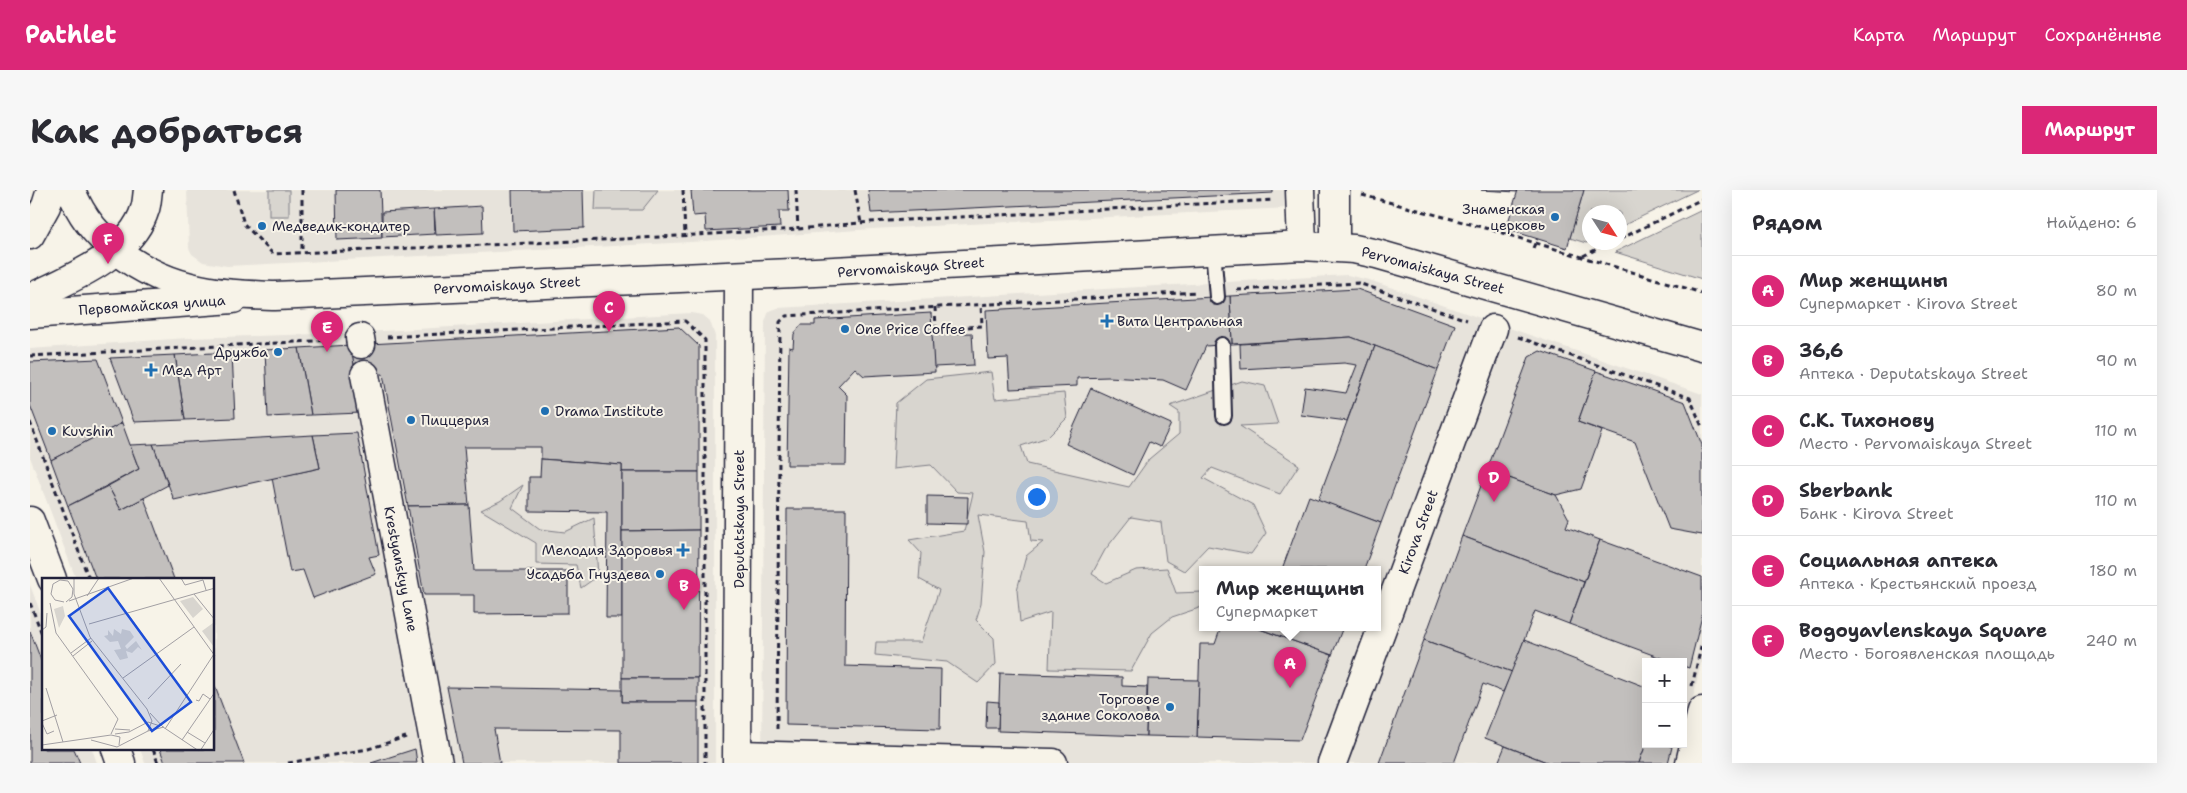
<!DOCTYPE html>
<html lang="ru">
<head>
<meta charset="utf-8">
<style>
	:root { --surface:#fff; --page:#f7f7f7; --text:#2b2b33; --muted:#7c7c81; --line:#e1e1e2; --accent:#db2777 }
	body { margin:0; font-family:"Shantell Sans",sans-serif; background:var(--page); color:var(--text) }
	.controls { position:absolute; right:15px; bottom:15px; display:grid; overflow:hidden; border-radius:0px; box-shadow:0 5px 20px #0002 }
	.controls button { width:45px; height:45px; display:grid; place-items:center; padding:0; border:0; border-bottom:1px solid var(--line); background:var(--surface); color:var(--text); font:25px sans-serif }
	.compass { position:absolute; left:1552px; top:15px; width:45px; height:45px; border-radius:50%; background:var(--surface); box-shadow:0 5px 20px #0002; rotate:126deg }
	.you { position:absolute; left:1006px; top:306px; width:18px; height:18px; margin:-12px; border:4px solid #fff; border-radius:50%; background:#1a73e8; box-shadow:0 0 0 8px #1a73e833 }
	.badge { display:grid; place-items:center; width:32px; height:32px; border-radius:50%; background:var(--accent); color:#fff; font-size:16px; font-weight:700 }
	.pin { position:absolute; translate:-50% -41px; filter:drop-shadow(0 1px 2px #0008) }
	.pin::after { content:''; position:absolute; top:26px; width:18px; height:15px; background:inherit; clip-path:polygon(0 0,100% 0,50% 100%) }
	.popup { position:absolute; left:1169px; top:376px; width:182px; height:65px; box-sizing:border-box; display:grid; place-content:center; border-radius:0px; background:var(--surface); filter:drop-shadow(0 1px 4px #0005); font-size:16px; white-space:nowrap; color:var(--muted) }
	.popup b { font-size:19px; color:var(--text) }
	.popup::after { content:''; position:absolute; left:50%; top:100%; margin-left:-10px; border:10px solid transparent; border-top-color:var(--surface) }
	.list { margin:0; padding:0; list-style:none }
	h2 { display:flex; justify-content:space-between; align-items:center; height:65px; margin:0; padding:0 20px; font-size:21px }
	h2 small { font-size:16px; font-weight:400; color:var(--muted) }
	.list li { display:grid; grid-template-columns:32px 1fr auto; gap:15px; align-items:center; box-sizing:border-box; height:70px; padding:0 20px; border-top:1px solid var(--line) }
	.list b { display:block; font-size:19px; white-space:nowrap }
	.list p { margin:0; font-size:16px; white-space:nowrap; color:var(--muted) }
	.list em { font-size:16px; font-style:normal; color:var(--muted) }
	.map { position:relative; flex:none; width:1672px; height:573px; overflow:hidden; border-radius:0px }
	header { display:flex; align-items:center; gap:30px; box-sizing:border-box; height:70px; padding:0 25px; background:var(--accent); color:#fff }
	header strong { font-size:24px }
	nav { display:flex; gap:28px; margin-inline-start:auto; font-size:18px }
	.intro { display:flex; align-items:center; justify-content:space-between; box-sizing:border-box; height:120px; padding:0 30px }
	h1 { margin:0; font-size:35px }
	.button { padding:12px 22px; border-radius:0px; background:var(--accent); color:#fff; font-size:18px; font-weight:700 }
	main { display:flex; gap:30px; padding:0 30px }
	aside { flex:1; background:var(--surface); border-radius:0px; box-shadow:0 5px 20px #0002 }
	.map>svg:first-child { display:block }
</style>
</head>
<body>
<header>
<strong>Pathlet</strong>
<nav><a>Карта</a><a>Маршрут</a><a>Сохранённые</a></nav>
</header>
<div class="intro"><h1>Как добраться</h1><a class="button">Маршрут</a></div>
<main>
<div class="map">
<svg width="1672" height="573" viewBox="0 0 1672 573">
	<rect width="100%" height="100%" fill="#f7f3e8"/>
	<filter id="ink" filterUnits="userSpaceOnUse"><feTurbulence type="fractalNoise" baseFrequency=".02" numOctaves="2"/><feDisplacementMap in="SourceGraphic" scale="10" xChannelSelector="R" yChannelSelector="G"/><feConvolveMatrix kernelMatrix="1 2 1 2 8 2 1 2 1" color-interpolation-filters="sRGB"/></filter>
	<g filter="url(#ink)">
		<g fill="#e7e3db" fill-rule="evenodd">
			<path d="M157,0H1259L1260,18L842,39L661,52L197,76L173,72L162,64L159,58Z"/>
			<path d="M1317,85L1339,90L1672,204V470L1653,550V472H1616V554H1652L1648,573H732L735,132L739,121L748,118ZM1172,379H1348V437H1172Z"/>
			<path d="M661,123L673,125L680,131L685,146V573H115L110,559H184V389H46L0,267V159L158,148L318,143Z"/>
			<path d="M0,395L14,432V559H62L67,573H0Z"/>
		</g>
		<g fill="#d8d5cf" stroke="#7d7c85">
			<rect x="239" y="0" width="20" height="26"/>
			<path d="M566,0H628L612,20H565Z"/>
			<path d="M1554,0H1667L1590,37V22H1560L1559,52L1556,53L1540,48Z"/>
			<path d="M1672,20V89L1585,62Z"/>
			<path d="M961,182L965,209L1034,203L1037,228L1018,247L991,256L997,274L1099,297L1119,269L1149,244V222L1140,216L1212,191L1235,196L1248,234L1210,236L1269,275L1250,304L1182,278L1173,288L1223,315L1236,343L1221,364L1178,356L1154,381L1136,371L1131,332L1101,327L1075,360L1062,384L1076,393L1106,380L1137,378L1146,403L1172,402V417L1142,427L1122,443L1101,481L1019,479L1021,422L990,432L987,400L996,366L1013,352L1001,351L998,331L948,325L955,362L951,414L946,430L964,448L966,474L948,493L917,472L845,465L846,452H891L909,400L889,389L891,363L879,350L934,341L943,303L927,302L901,275L863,279L866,213L896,189Z"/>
			<path d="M493,295L482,318L510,339L535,342L564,328L568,386L551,398L546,375L506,374V353L451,320L470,311Z"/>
		</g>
		<g fill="#c2bfbd" stroke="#22223b">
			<path d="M306,0H350L352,48L307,50Z"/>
			<path d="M482,0H553L554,38L483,41Z"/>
			<path d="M661,0H758L759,21H749L750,37L676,41L675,25L663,26Z"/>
			<path d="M838,0H1243V3L841,23Z"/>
			<path d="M1451,0H1488L1487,2Z"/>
			<path d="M1488,0H1554L1537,58L1476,39Z"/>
			<path d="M452,16L453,43L406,45L404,19Z"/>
			<path d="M404,19L405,44L352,47V22Z"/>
			<path d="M1327,99L1425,135L1408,180L1321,147L1202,154L1200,106Z"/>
			<path d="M1200,106L1202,154L1176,156L1156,200L1133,190L1078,187L1047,188V196L980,199L978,168L958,169L956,120Z"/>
			<path d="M901,123L905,182L834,186L825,178L808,196L817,205L816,275H757L759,157L763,158L764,144L771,135H785V130Z"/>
			<path d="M649,137L669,156V282H592V275L511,269V257H434L439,315L378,316L353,184L325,186L321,155Z"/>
			<path d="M942,143L944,175L904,177L902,144Z"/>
			<path d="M1321,147L1345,156L1317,231L1271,225L1275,197L1316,203L1327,175L1314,173L1211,179L1210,154Z"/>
			<path d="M321,155L331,223L281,225L269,158Z"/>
			<path d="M1345,156L1408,180L1351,333L1288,310Z"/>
			<path d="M269,158L281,225L238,227L235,160Z"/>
			<path d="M1510,161L1566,181L1548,232L1572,241L1551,299L1526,305L1457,280L1499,167Z"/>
			<path d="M202,162L205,228L155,230L145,165Z"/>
			<path d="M145,165L155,230L104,232L80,168Z"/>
			<path d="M68,169L92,233L21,270L0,215V172Z"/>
			<path d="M1566,181L1655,212L1672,255V345L1639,339L1605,252L1548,232Z"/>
			<path d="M1061,198L1141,234L1130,257L1119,252L1103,285L1036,254Z"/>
			<path d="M92,233L109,279L38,316L21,270Z"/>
			<path d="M327,243L349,365L339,367L346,384L283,408L273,380L260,382L242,288L290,278L283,245Z"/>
			<path d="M283,245L290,278L144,310L123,254Z"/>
			<path d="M123,254L138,295L91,320L78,296L109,279L100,255Z"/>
			<path d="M511,269L592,275V428H576L577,322L499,321V287H510Z"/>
			<path d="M1457,280L1526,305L1539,329L1536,337L1570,350L1554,392L1432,346Z"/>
			<path d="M592,282H669V340L592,341Z"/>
			<path d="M78,296L91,320L114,308L144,389H66L38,316Z"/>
			<path d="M897,306L938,307L937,334L897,333Z"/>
			<path d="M1279,306L1351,333L1334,379H1252Z"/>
			<path d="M439,315L444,381H538V423L444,424V405H394L378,316Z"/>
			<path d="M757,319H816L815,476L911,479L910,539L756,535Z"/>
			<path d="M669,340L668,488H592V341Z"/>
			<path d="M1432,346L1554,392L1539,434L1505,421L1482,482L1394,450Z"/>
			<path d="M1570,350L1672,387V426L1659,478L1653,476V472H1642L1539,434Z"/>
			<path d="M1191,437H1224L1302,465L1270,550L1167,547L1170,454H1185Z"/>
			<path d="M1231,437H1313L1302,465L1230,439Z"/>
			<path d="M0,441L14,478V559H44L50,573H0Z"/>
			<path d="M1394,450L1482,482L1473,502L1453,494L1424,573H1349Z"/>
			<path d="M1494,450L1616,497V554L1609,573H1519L1455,548Z"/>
			<path d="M970,483L1092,487V496L1117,497L1116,546L968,541Z"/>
			<rect x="592" y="488" width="76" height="24"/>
			<path d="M1118,489L1169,490L1167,547L1116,546Z"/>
			<path d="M184,494L214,573H135L130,559H184Z"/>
			<path d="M417,497L592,500V512H668V573H591V540L464,539L470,573H432Z"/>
			<path d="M957,511L969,512L968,538H956Z"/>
			<path d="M1616,554H1635L1642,557L1638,573H1609Z"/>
			<path d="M1475,556L1519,573H1468Z"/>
			<path d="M385,559L387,573H341Z"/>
		</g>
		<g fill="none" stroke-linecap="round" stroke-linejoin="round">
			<g stroke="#22223b" stroke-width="18">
				<g id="lane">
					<path d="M1183,60L1187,107"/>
					<path d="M1192,155L1194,226"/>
				</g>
			</g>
			<g stroke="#22223b" stroke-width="31">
				<g id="street">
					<path d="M1270,0L1272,56"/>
					<path d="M330,148L331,154"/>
					<path d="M335,185L408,573"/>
					<path d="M0,331L22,389"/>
					<path d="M86,559L91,573"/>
					<path d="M708,565L1023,573"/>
					<path d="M707,573L709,86"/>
					<path d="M1302,573L1463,139"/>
					<path d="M1660,573L1672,521"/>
				</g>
			</g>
			<g stroke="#22223b" stroke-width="31">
				<g id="secondary">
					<path d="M1305,0V57"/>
					<path d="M0,45L16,16L21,0"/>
					<path d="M0,108C40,89 101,65 115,19C117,13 117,6 118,0"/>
					<path d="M0,124L203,109"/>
				</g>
			</g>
			<g stroke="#22223b" stroke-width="31">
				<path id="primary" d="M41,0C62,57 123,92 180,101C201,105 223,105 245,106L785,82L1272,56L1324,59L1347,64L1672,157"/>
			</g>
			<g stroke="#22223b" stroke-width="3" stroke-dasharray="5 4" stroke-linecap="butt">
				<path d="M204,0L214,34L243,64L595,49L768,39L840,32L1243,10"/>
				<path d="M272,0V63"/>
				<path d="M653,0L655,45"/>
				<path d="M766,0L768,39"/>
				<path d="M825,0L831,33"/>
				<path d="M1332,5L1459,39L1672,103"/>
				<path d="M1590,49L1672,9"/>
				<path d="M1503,58L1507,49"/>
				<path d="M1553,66L1581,52"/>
				<path d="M1207,100L1328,93L1437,130"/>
				<path d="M905,117L906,139L952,136L951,114"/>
				<path d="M357,147L655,131L675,150V573"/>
				<path d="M1488,147L1660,208L1672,237"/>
				<path d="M0,166L303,150"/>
				<path d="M0,232L59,389"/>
				<path d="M0,413L14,449"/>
				<path d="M1662,496L1672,453"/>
				<path d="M747,539L750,132L756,126L1166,102"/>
				<path d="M123,559L128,573"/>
				<path d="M258,573L338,559L376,547"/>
			</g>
			<use href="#lane" stroke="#f7f3e8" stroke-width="14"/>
			<use href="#street" stroke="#f7f3e8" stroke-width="28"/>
			<use href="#secondary" stroke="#f7f3e8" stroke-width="28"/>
			<use href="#primary" stroke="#f7f3e8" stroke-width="28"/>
		</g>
	</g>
	<g fill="#1f6fb2" stroke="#f7f3e8" stroke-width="2">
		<circle cx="1525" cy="27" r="5"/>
		<circle cx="232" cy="36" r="5"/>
		<path d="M1074.5 123.5h5v5h5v5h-5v5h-5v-5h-5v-5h5z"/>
		<circle cx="815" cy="139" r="5"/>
		<circle cx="248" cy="162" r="5"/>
		<path d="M118.5 172.5h5v5h5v5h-5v5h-5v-5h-5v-5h5z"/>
		<circle cx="515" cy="221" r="5"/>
		<circle cx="381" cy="230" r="5"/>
		<circle cx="22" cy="241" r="5"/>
		<path d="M650.5 352.5h5v5h5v5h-5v5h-5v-5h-5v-5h5z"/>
		<circle cx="630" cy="384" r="5"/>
		<circle cx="1140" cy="517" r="5"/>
	</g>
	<g text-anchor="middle" stroke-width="4" stroke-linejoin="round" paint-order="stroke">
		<g font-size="14" fill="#22223b" stroke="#f7f3e8" text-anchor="start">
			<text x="1515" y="24" text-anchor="end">Знаменская<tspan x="1515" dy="16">церковь</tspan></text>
			<text x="242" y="41">Медведик-кондитер</text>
			<text x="1087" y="136">Вита Центральная</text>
			<text x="825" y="144">One Price Coffee</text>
			<text x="238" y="167" text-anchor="end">Дружба</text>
			<text x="132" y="185">Мед Арт</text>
			<text x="525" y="226">Drama Institute</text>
			<text x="391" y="235">Пиццерия</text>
			<text x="32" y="246">Kuvshin</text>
			<text x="643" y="365" text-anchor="end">Мелодия Здоровья</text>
			<text x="620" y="389" text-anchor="end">Усадьба Гнуздева</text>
			<text x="1130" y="514" text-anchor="end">Торговое<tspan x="1130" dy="16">здание Соколова</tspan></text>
		</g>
		<g font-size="14" fill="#22223b" stroke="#f7f3e8">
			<text transform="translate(881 77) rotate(-4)" y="5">Pervomaiskaya Street</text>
			<text transform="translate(1403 80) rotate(15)" y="5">Pervomaiskaya Street</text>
			<text transform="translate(477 95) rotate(-3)" y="5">Pervomaiskaya Street</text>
			<text transform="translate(122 115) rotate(-4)" y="5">Первомайская улица</text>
			<text transform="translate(709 329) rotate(-90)" y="5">Deputatskaya Street</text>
			<text transform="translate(1388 342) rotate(-70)" y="5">Kirova Street</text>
			<text transform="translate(371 379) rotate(79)" y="5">Krestyanskyy Lane</text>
		</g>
	</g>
	<g transform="translate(12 388)">
		<rect width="172" height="172" fill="#f7f3e8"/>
		<path d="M151,19L161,31L151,40L138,23ZM21,28L23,38L17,50L12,31ZM171,45L173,46L172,69L160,53ZM72,51L79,56L80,51L88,53L92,59L83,68L85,71L94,63L100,72L96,69L90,75L84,73L86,80L78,82L72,72L79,71L76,63L68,64L62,58L66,57V52L71,58Z" fill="#d8d5cf"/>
		<path fill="none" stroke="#a29fa3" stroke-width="1" d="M32,0V16L48,59L105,131L110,143L106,153L75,169L49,162M117,0L173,78M139,0L143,7L161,2L164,12M152,16L173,42M45,18L57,0M27,23L92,0M22,24L13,22L9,16L11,6L18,2L26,3L31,11L30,19L24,24M8,25L14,55L76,141L69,156M85,35L114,76M47,46L173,10M0,52L4,49L5,35M29,75L49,60M31,78L50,63M81,100L152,49M4,110L21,164M106,121L139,86M154,122L157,123L161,116L168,121M108,135L121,149L157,173M0,143L15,137M0,145L5,156L12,153M73,151L88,152M123,151L172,76M106,153L122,149M145,154L163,165M73,156L87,154L106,144L118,148M69,157L78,159L77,167M140,162L173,114M0,167L69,157M158,173L173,150"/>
		<path fill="#1d4ed8" fill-opacity="0.15" stroke="#1d4ed8" stroke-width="2.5" d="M66,10L149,124L110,153L27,38Z"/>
		<rect width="172" height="172" fill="none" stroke="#22223b" stroke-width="2.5"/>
	</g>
</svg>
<div class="controls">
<button>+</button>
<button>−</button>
</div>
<svg class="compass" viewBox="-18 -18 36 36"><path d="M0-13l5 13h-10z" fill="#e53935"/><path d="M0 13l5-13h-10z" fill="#7c7c81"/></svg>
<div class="you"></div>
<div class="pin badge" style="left:1260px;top:498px">A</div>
<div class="popup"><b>Мир женщины</b>Супермаркет</div>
<div class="pin badge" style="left:654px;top:420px">B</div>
<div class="pin badge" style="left:579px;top:142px">C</div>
<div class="pin badge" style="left:1464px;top:312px">D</div>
<div class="pin badge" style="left:297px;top:162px">E</div>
<div class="pin badge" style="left:78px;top:74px">F</div>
</div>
<aside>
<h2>Рядом<small>Найдено: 6</small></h2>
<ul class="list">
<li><span class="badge">A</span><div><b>Мир женщины</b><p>Супермаркет · Kirova Street</p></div><em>80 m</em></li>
<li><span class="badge">B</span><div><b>36,6</b><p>Аптека · Deputatskaya Street</p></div><em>90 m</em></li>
<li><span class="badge">C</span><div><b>С.К. Тихонову</b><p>Место · Pervomaiskaya Street</p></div><em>110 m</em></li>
<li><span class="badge">D</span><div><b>Sberbank</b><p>Банк · Kirova Street</p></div><em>110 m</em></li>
<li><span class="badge">E</span><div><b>Социальная аптека</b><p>Аптека · Крестьянский проезд</p></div><em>180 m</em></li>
<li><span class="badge">F</span><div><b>Bogoyavlenskaya Square</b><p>Место · Богоявленская площадь</p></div><em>240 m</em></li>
</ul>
</aside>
</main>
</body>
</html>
